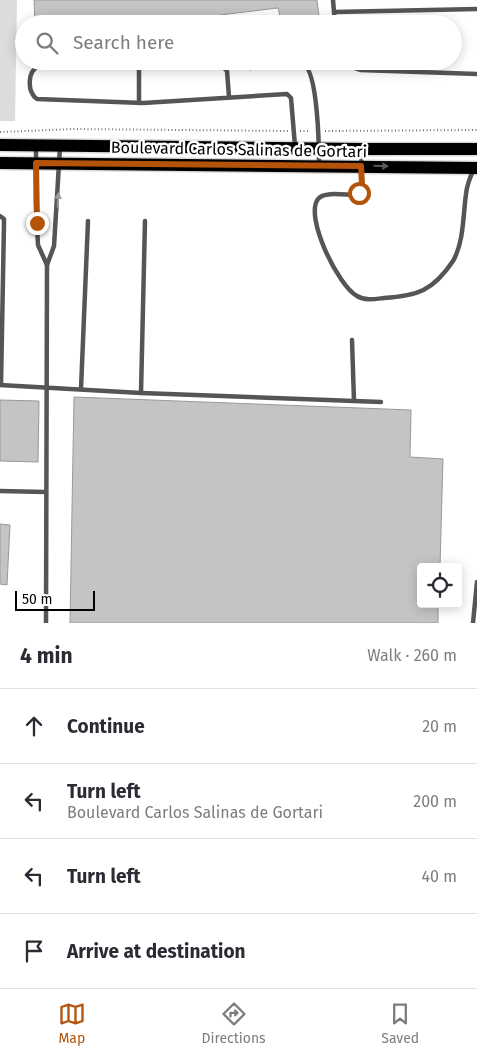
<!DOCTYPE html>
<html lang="en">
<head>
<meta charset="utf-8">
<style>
	:root { --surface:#fff; --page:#f2f2f3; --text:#2b2b33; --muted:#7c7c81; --line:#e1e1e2; --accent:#b45309 }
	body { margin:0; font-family:"Fira Sans",sans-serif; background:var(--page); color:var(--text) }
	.controls { position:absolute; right:15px; bottom:15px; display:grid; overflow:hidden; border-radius:5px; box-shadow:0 2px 12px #0003 }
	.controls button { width:45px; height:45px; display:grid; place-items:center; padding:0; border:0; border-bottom:1px solid var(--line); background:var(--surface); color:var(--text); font:25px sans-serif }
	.scale { position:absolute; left:15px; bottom:12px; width:80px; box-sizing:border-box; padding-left:5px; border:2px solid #000; border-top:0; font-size:14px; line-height:18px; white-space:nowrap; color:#000; -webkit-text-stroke:4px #fff; paint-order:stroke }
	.stop { position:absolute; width:15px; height:15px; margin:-11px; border:4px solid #b45309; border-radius:50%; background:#fff }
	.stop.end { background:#b45309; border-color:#fff; box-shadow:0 1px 5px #0008 }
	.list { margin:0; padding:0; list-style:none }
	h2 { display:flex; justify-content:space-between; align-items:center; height:65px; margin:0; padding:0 20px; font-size:21px }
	h2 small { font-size:16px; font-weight:400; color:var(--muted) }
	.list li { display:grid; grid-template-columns:32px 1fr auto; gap:15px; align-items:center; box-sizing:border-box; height:75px; padding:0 20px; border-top:1px solid var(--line) }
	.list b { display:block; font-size:19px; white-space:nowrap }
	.list p { margin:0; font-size:16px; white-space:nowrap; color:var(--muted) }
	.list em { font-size:16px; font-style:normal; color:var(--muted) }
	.icon { flex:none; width:28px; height:28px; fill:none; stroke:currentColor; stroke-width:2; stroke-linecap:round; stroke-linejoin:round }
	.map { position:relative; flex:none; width:477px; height:623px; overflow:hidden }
	.search { position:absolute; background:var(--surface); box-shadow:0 2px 12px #0003; left:15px; right:15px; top:15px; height:55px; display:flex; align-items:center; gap:12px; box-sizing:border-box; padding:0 18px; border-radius:28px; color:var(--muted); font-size:19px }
	.sheet { height:365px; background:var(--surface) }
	nav { display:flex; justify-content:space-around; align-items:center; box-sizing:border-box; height:70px; border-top:1px solid var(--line); background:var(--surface); font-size:14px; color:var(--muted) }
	nav a { display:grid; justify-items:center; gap:2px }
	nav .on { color:var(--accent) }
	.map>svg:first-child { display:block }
</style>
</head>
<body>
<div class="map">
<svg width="477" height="623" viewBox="0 0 477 623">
	<rect width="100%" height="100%" fill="#fff"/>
	<path fill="#dcdcdc" d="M0,0H17L15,121H0Z"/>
	<g fill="#c4c4c4" stroke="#999">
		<path d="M34,0H317L320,24H282L278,8L220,15L222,24H131L130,20L35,24Z"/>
		<path d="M74,397L411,410L410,457L443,459L440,567H421V604H438V623H70Z"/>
		<path d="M0,400L39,401L38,462L0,461Z"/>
		<path d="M0,524L10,525L7,585L0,584Z"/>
	</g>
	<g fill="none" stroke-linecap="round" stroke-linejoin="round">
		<g stroke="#dbdbdb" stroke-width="15">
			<g id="primary">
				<path d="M0,145L361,149H477"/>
				<path d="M0,163L477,168"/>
			</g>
		</g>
		<g stroke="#777" stroke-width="2" stroke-dasharray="1 2.5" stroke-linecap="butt">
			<path d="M300,131H310"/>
			<path d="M325,131L477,130"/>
			<path d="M0,132L74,129L288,131"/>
		</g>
		<g stroke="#555" stroke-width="4.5">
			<path d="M333,0L335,24"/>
			<path d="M334,12L477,9"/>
			<path d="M342,61L349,66L361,70L477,74"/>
			<path d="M250,68C262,67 293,59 303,64C318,70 319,148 319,164"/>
			<path d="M229,97L227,71L223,67L39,66C27,71 27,92 37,99L143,103L287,94L291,98L295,146"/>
			<path d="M139,103V66"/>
			<path d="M36,146V205L38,245L47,265"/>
			<path d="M361,151L362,185L359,193L354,195C345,195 324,191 318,199C304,217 339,287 357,296C365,301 375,299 384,298C417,296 433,291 453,261C464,242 463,215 466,194C467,185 470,177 474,169"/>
			<path d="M0,216L4,219V223L1,385"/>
			<path d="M352,340L354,401"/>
			<path d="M0,385L141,393L381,402"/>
			<path d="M81,389L88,221"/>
			<path d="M141,393L145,221"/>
			<path d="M0,491L46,492"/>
			<path d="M46,623L47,265L54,246L60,147"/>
			<path d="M473,623L477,582"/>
		</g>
		<use href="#primary" stroke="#000" stroke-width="12"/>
	</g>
	<defs><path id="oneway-solid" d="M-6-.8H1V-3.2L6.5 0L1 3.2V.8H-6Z" transform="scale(1.25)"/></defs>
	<use fill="#595959" href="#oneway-solid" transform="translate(381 166) rotate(1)"/>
	<use fill="#999" href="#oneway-solid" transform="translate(58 200) rotate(-87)"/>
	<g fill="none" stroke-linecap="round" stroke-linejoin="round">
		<path stroke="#b45309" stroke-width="6" d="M37,223L36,163L361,166L362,185L359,193"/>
	</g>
	<g text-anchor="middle" stroke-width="5" stroke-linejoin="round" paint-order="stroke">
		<g font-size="16" fill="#000" stroke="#fff">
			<text transform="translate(239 149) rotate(1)" y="6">Boulevard Carlos Salinas de Gortari</text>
		</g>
	</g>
</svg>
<div class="controls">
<button><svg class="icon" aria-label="locate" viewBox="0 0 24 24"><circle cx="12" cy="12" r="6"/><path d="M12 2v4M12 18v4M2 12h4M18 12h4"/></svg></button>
</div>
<div class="scale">50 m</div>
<div class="stop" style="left:359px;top:193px"></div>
<div class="stop end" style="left:37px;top:223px"></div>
<div class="search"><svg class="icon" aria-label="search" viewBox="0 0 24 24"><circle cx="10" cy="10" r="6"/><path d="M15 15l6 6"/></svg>Search here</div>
</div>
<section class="sheet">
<h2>4 min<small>Walk · 260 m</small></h2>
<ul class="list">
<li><svg class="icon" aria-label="ahead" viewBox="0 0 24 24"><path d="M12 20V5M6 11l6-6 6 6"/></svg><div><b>Continue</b></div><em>20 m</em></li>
<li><svg class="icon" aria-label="left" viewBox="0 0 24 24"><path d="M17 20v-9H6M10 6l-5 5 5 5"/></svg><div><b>Turn left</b><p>Boulevard Carlos Salinas de Gortari</p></div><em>200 m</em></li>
<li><svg class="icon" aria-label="left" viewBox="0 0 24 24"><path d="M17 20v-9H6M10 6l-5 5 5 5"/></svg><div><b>Turn left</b></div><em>40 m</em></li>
<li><svg class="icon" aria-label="arrive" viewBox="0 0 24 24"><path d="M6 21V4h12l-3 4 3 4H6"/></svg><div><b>Arrive at destination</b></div></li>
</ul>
</section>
<nav>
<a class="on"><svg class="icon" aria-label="map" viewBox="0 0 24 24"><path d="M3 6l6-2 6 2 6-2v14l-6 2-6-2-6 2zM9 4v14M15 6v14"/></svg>Map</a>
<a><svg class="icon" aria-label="directions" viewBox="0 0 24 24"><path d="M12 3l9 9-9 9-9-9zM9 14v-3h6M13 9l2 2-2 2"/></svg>Directions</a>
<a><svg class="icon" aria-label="saved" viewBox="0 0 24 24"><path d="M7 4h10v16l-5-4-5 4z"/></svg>Saved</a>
</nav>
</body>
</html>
